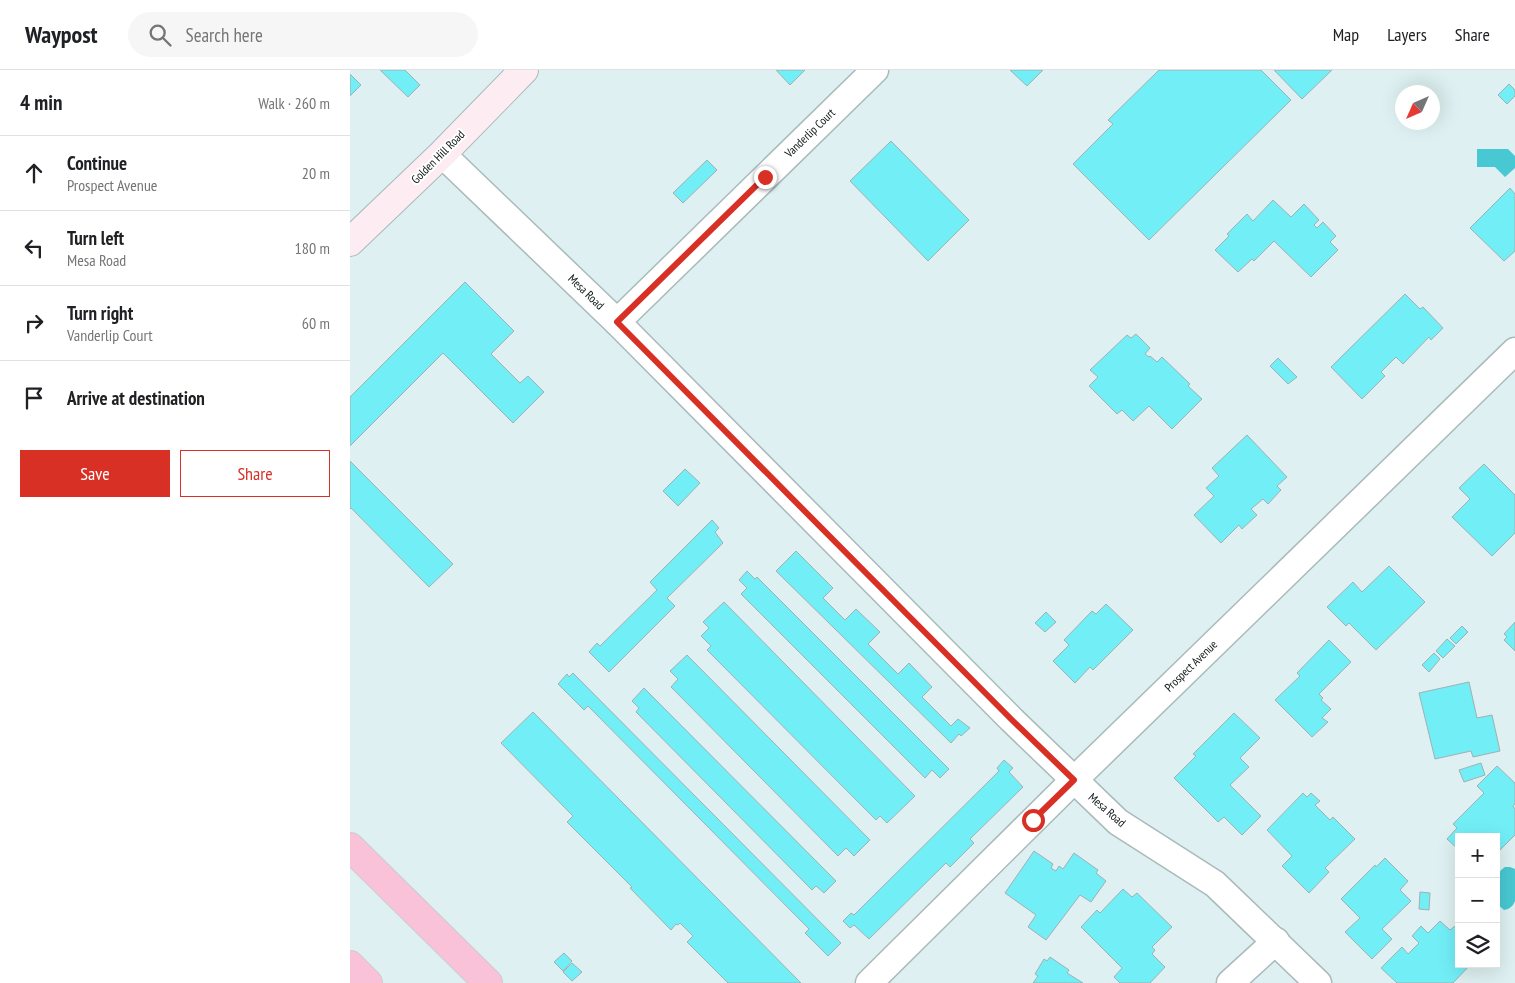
<!DOCTYPE html>
<html lang="en">
<head>
<meta charset="utf-8">
<style>
	:root { --surface:#fff; --page:#f6f6f6; --text:#202124; --muted:#757577; --line:#e0e0e0; --accent:#d93025 }
	body { margin:0; font-family:"PT Sans Narrow",sans-serif; background:var(--page); color:var(--text) }
	.controls { position:absolute; right:15px; bottom:15px; display:grid; overflow:hidden; border-radius:0px; box-shadow:0 5px 20px #0002 }
	.controls button { width:45px; height:45px; display:grid; place-items:center; padding:0; border:0; border-bottom:1px solid var(--line); background:var(--surface); color:var(--text); font:25px sans-serif }
	.compass { position:absolute; left:1045px; top:15px; width:45px; height:45px; border-radius:50%; background:var(--surface); box-shadow:0 5px 20px #0002; rotate:225deg }
	.stop { position:absolute; width:15px; height:15px; margin:-11px; border:4px solid #d93025; border-radius:50%; background:#fff }
	.stop.end { background:#d93025; border-color:#fff; box-shadow:0 1px 5px #0008 }
	.list { margin:0; padding:0; list-style:none }
	h2 { display:flex; justify-content:space-between; align-items:center; height:65px; margin:0; padding:0 20px; font-size:21px }
	h2 small { font-size:16px; font-weight:400; color:var(--muted) }
	.list li { display:grid; grid-template-columns:32px 1fr auto; gap:15px; align-items:center; box-sizing:border-box; height:75px; padding:0 20px; border-top:1px solid var(--line) }
	.list b { display:block; font-size:19px; white-space:nowrap }
	.list p { margin:0; font-size:16px; white-space:nowrap; color:var(--muted) }
	.list em { font-size:16px; font-style:normal; color:var(--muted) }
	.actions { display:flex; gap:10px; padding:15px 20px }
	.actions a { flex:1; padding:11px 0; border:1px solid var(--accent); border-radius:0px; text-align:center; font-size:18px; color:var(--accent) }
	.actions .main { background:var(--accent); color:#fff }
	.icon { flex:none; width:28px; height:28px; fill:none; stroke:currentColor; stroke-width:2; stroke-linecap:round; stroke-linejoin:round }
	.map { position:relative; flex:none; width:1165px; height:913px; overflow:hidden }
	header { display:flex; align-items:center; gap:30px; box-sizing:border-box; height:70px; padding:0 25px; background:var(--surface); border-bottom:1px solid var(--line) }
	header strong { font-size:24px }
	nav { display:flex; gap:28px; margin-inline-start:auto; font-size:18px }
	.search { width:350px; height:45px; background:var(--page); display:flex; align-items:center; gap:12px; box-sizing:border-box; padding:0 18px; border-radius:28px; color:var(--muted); font-size:19px }
	main { display:flex }
	aside { flex:1; background:var(--surface) }
	.map>svg:first-child { display:block }
</style>
</head>
<body>
<header>
<strong>Waypost</strong>
<div class="search"><svg class="icon" aria-label="search" viewBox="0 0 24 24"><circle cx="10" cy="10" r="6"/><path d="M15 15l6 6"/></svg>Search here</div>
<nav><a>Map</a><a>Layers</a><a>Share</a></nav>
</header>
<main>
<aside>
<h2>4 min<small>Walk · 260 m</small></h2>
<ul class="list">
<li><svg class="icon" aria-label="ahead" viewBox="0 0 24 24"><path d="M12 20V5M6 11l6-6 6 6"/></svg><div><b>Continue</b><p>Prospect Avenue</p></div><em>20 m</em></li>
<li><svg class="icon" aria-label="left" viewBox="0 0 24 24"><path d="M17 20v-9H6M10 6l-5 5 5 5"/></svg><div><b>Turn left</b><p>Mesa Road</p></div><em>180 m</em></li>
<li><svg class="icon" aria-label="right" viewBox="0 0 24 24"><path d="M7 20v-9h11M14 6l5 5-5 5"/></svg><div><b>Turn right</b><p>Vanderlip Court</p></div><em>60 m</em></li>
<li><svg class="icon" aria-label="arrive" viewBox="0 0 24 24"><path d="M6 21V4h12l-3 4 3 4H6"/></svg><div><b>Arrive at destination</b></div></li>
</ul>
<div class="actions"><a class="main">Save</a><a>Share</a></div>
</aside>
<div class="map">
<svg width="1165" height="913" viewBox="0 0 1165 913">
	<rect width="100%" height="100%" fill="#def0f1"/>
	<g fill="#48c8d2">
		<path d="M1127,79H1158L1165,86V98L1155,107L1145,97H1127Z"/>
		<path d="M1155,797H1160L1165,799V831C1163,836 1160,839 1154,840L1146,833C1146,820 1143,804 1155,797Z"/>
	</g>
	<g fill="#72eef7" stroke="#a0b1b2">
		<path d="M30,0H55L70,15L58,27Z"/>
		<path d="M426,0H455L440,15Z"/>
		<path d="M660,0H693L677,16Z"/>
		<path d="M809,0H911L941,30L799,170L723,94L763,54L758,50Z"/>
		<path d="M924,0H982L952,29Z"/>
		<path d="M0,4L11,15L0,26Z"/>
		<path d="M1159,14L1165,20V26L1157,34L1148,25Z"/>
		<path d="M541,71L619,150L578,191L500,111Z"/>
		<path d="M357,90L367,100L333,133L323,123Z"/>
		<path d="M1160,118L1165,124V181L1154,191L1120,158Z"/>
		<path d="M923,130L941,147L954,134L969,150L964,155L967,158L973,152L986,166L980,172L988,180L961,207L924,171L904,191L902,189L888,202L865,180L879,166L877,164L897,144L903,151Z"/>
		<path d="M115,212L164,261L141,284L170,313L178,306L194,322L163,353L93,283L0,376V327Z"/>
		<path d="M1055,224L1070,239L1073,237L1093,258L1081,270L1079,267L1053,294L1046,287L1031,302L1035,306L1012,329L981,297Z"/>
		<path d="M786,264L800,278L795,284L799,287L800,286L807,292L812,287L840,314L838,316L852,329L822,359L799,336L783,351L772,340L767,344L739,316L748,307L740,300L777,265L781,268Z"/>
		<path d="M928,288L947,307L938,314L920,296Z"/>
		<path d="M897,365L937,407L927,416L931,420L918,434L913,429L901,439L907,445L892,459L889,455L871,473L844,445L864,426L856,418L869,406L862,398Z"/>
		<path d="M0,391L103,494L79,517L1,438L0,439Z"/>
		<path d="M1134,394L1165,425V463L1142,486L1102,447L1120,429L1109,418Z"/>
		<path d="M335,399L350,413L328,436L313,421Z"/>
		<path d="M362,450L369,458L365,462L373,473L317,528L325,536L259,602L239,582L247,573L250,576L307,520L300,512Z"/>
		<path d="M446,481L483,518L473,528L495,550L506,539L530,562L518,574L548,604L559,593L582,617L572,627L601,656L608,649L620,658L611,666L609,664L601,673L426,501Z"/>
		<path d="M1039,496L1075,532L1026,580L999,553L996,556L977,537L1003,512L1012,522Z"/>
		<path d="M397,501L405,509L407,507L599,699L590,708L582,700L575,708L391,524L397,518L389,510Z"/>
		<path d="M374,532L565,726L537,753L530,746L526,750L357,580L361,576L351,566L359,558L353,552Z"/>
		<path d="M756,534L783,560L743,600L740,597L725,613L703,591L719,575L714,570L742,541L746,544Z"/>
		<path d="M696,542L706,552L695,562L685,553Z"/>
		<path d="M1165,552V581L1154,570L1157,567L1154,564Z"/>
		<path d="M1112,556L1118,562L1106,574L1100,568Z"/>
		<path d="M1097,569L1105,576L1093,588L1086,581Z"/>
		<path d="M979,570L1001,592L969,624L973,628L971,630L981,639L972,648L978,652L962,667L925,630L950,606L947,603Z"/>
		<path d="M1084,583L1090,589L1079,602L1072,595Z"/>
		<path d="M337,585L520,770L504,786L496,778L488,786L321,617L328,609L320,601Z"/>
		<path d="M223,603L491,873L478,886L455,863L459,859L238,636L234,640L208,614L217,604L219,607Z"/>
		<path d="M1119,612L1127,648L1142,645L1150,681L1123,687L1121,681L1085,689L1069,623Z"/>
		<path d="M294,618L486,811L474,823L466,816L462,820L286,642L289,638L282,631Z"/>
		<path d="M183,642L451,913H378L337,872L343,866L330,853L328,855L326,854L321,860L280,818L282,817L217,752L223,746L151,673Z"/>
		<path d="M884,643L910,668L890,688L899,697L880,715L911,746L892,765L874,747L868,752L824,708L846,686L843,684Z"/>
		<path d="M654,690L663,698L659,702L673,717L620,769L624,773L600,797L596,793L519,869L504,855L500,858L493,851L501,843L504,845L649,701L647,698Z"/>
		<path d="M1131,693L1135,705L1114,712L1109,700Z"/>
		<path d="M1147,696L1165,713V734L1163,736L1165,739V765L1146,784V767H1109V780L1097,769L1107,758L1103,754L1134,723L1127,716Z"/>
		<path d="M953,723L957,727L961,723L970,731L965,735L980,750L983,747L1005,769L975,798L979,802L959,823L932,796L942,786L917,760Z"/>
		<path d="M684,781L703,794L701,798L706,801L709,796L713,799L724,783L748,800L746,803L756,811L741,832L730,825L696,870L678,857L686,845L655,823Z"/>
		<path d="M1035,788L1058,811L1050,820L1061,831L1032,859L1042,869L1022,889L995,862L1010,848L991,829L1025,795L1026,797Z"/>
		<path d="M773,819L782,827L787,823L822,857L802,877L805,880L802,884L815,897L800,913H770L764,907L772,898L731,857L747,840L750,843Z"/>
		<path d="M1070,822L1080,823L1079,840L1069,839Z"/>
		<path d="M1090,851L1100,860L1109,853V894H1121L1103,913H1047L1031,898L1052,877L1058,884L1069,873L1062,866L1071,856L1078,863Z"/>
		<path d="M214,883L222,891L213,901L204,892Z"/>
		<path d="M700,887L719,900L717,903L733,913H683L688,906L685,904L694,889L697,891Z"/>
		<path d="M222,893L232,902L222,911L213,902Z"/>
	</g>
	<g fill="none" stroke-linecap="round" stroke-linejoin="round">
		<g stroke="#a9babb" stroke-width="29">
			<g id="street">
				<path d="M92,84L267,252L662,650L768,752L865,814L968,913"/>
				<path d="M267,252L525,0"/>
				<path d="M519,913L724,710L1165,281"/>
				<path d="M880,913L926,871"/>
			</g>
		</g>
		<g stroke="#a9babb" stroke-width="30">
			<path id="secondary" d="M0,172L92,84L174,0"/>
		</g>
		<g stroke="#cacccc" stroke-width="30">
			<g id="highway">
				<path d="M0,777L138,913"/>
				<path d="M0,895L18,913"/>
			</g>
		</g>
		<use href="#street" stroke="#fff" stroke-width="26"/>
		<use href="#secondary" stroke="#fdedf3" stroke-width="28"/>
		<use href="#highway" stroke="#f9c2d8" stroke-width="28"/>
	</g>
	<g fill="none" stroke-linecap="round" stroke-linejoin="round">
		<path stroke="#d93025" stroke-width="6" d="M415,107L267,252L662,650L724,710L683,750"/>
	</g>
	<g text-anchor="middle" stroke-width="4" stroke-linejoin="round" paint-order="stroke">
		<g font-size="12" fill="#101616" stroke="#fff">
			<text transform="translate(460 63) rotate(-44)" y="4">Vanderlip Court</text>
			<text transform="translate(88 87) rotate(-45)" y="4">Golden Hill Road</text>
			<text transform="translate(236 222) rotate(44)" y="4">Mesa Road</text>
			<text transform="translate(841 596) rotate(-44)" y="4">Prospect Avenue</text>
			<text transform="translate(757 740) rotate(41)" y="4">Mesa Road</text>
		</g>
	</g>
</svg>
<div class="controls">
<button>+</button>
<button>−</button>
<button><svg class="icon" aria-label="layers" viewBox="0 0 24 24"><path d="M12 4l9 5-9 5-9-5zM3 14l9 5 9-5"/></svg></button>
</div>
<svg class="compass" viewBox="-18 -18 36 36"><path d="M0-13l5 13h-10z" fill="#e53935"/><path d="M0 13l5-13h-10z" fill="#757577"/></svg>
<div class="stop" style="left:683px;top:750px"></div>
<div class="stop end" style="left:415px;top:107px"></div>
</div>
</main>
</body>
</html>
